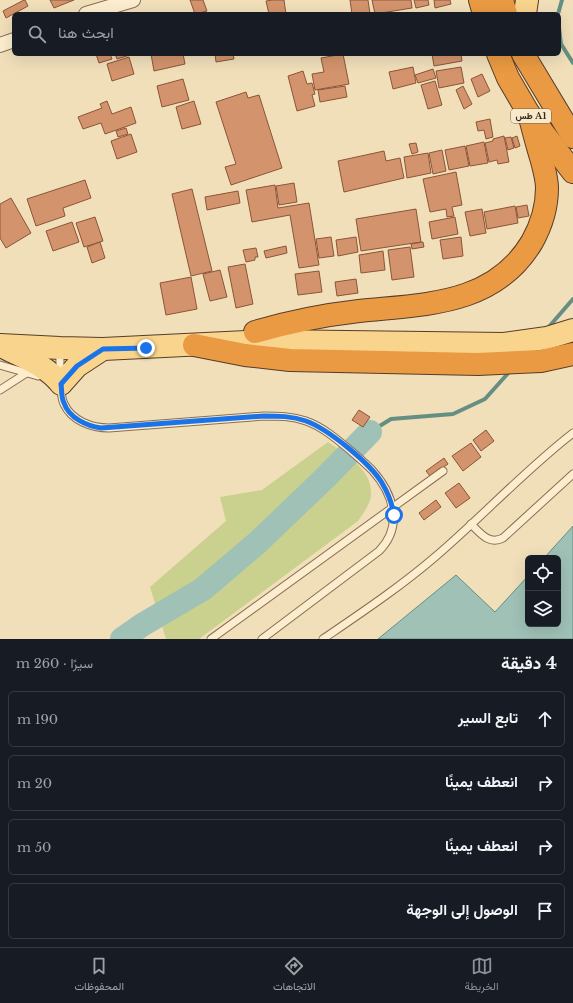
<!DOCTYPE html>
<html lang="ar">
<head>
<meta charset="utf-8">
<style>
	:root { --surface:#171b24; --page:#242831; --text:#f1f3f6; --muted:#9ea1a6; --line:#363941; --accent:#8c9099 }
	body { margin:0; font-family:"Libre Baskerville",Vazirmatn,serif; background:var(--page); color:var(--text); direction:rtl }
	.controls { position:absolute; right:12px; bottom:12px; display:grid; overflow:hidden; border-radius:6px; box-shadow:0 4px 16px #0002 }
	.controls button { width:36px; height:36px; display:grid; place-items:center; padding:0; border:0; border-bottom:1px solid var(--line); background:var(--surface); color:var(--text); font:20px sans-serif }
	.stop { position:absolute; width:12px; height:12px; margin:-9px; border:3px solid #1a73e8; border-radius:50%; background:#fff }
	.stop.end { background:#1a73e8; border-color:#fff; box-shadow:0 1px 4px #0008 }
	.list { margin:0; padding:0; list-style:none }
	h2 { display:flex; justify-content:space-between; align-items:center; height:52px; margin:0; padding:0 16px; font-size:17px }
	h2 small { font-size:13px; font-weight:400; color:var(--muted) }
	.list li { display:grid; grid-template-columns:26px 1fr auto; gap:12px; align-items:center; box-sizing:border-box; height:56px; margin:0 8px 8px; padding:0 8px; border:1px solid var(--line); border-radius:6px }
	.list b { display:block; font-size:15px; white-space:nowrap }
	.list em { font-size:13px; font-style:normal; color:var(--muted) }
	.icon { flex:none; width:22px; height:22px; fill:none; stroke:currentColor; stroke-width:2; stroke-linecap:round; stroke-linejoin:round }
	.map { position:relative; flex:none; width:573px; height:639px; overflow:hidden; direction:ltr }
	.search { position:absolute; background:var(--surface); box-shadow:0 4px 16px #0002; left:12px; right:12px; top:12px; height:44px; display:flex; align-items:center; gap:10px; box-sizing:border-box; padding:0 14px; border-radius:6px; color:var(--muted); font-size:15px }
	.sheet { height:308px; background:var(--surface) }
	nav { display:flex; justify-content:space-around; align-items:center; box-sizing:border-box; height:56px; border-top:1px solid var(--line); background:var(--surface); font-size:11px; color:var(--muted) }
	nav a { display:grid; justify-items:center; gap:2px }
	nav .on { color:var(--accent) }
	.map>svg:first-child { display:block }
</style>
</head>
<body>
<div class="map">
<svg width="573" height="639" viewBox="0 0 573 639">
	<rect width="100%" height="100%" fill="#f1dfba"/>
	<path fill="#cad08e" d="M328,442C346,455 373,469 371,496C370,504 363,514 358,521L199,639H166L150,587L226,521L220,497L262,490Z"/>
	<path fill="#9fc1b6" stroke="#668f84" d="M573,526V639H378L456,575L495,612L528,576V624H558V558H544Z"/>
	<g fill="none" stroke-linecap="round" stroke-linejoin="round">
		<g stroke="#668f84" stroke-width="4">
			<path d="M558,14L562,0"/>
			<path d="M559,28L561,44L573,63"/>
			<path d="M547,329L573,299"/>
			<path d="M370,432L391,419L453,414L485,399L511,370"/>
		</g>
		<path stroke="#9fc1b6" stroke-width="24" d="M122,639L142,625L203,589L257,543L325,478L370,432"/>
	</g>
	<g fill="#d3946d" stroke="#8b5537">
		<path d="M24,0H25L28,6L6,18L3,11Z"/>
		<path d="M50,0H74L54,8Z"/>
		<path d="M190,0H203L207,11L195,14Z"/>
		<path d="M272,0H284L286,14H269L266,1Z"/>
		<path d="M350,0H368L370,14H352Z"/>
		<path d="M372,0H411L412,8L375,14Z"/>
		<path d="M414,0H428L429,5L416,8Z"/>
		<path d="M434,0H450L451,4L435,8Z"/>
		<path d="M96,54H110L112,59L99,63Z"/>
		<path d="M115,54H130V55L117,59Z"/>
		<path d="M151,54H183L185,64L154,71Z"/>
		<path d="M215,54H233L234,59L216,62Z"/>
		<path d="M343,54L349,84L315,90L312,74L324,72L321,58Z"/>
		<path d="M432,54H461L462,61L434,66Z"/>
		<path d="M129,57L134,74L112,81L107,64Z"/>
		<path d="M413,67L416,83L393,89L389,72Z"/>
		<path d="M461,67L464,83L439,88L436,71Z"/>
		<path d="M433,69L436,78L418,83L415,75Z"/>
		<path d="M303,71L307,84L312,83L315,94L312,95L315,106L297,111L288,76Z"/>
		<path d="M482,74L490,91L478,97L471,79Z"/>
		<path d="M183,79L189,100L162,107L157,86Z"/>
		<path d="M435,81L442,105L428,109L421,85Z"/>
		<path d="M345,86L347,97L320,102L318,90Z"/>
		<path d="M463,86L472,104L464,109L456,90Z"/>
		<path d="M246,92L248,98L259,95L282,168L231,185L225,167L236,164L216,102Z"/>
		<path d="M107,101L112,114L131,107L136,123L105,134L101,123L83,129L78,117L102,108L100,104Z"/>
		<path d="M194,101L201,124L182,129L176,107Z"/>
		<path d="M490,119L493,137L486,139L484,130L478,131L476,122Z"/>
		<path d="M126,128L128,134L118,137L116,131Z"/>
		<path d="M131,134L137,152L117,159L111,141Z"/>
		<path d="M504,136L509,162L498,164L497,160L489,162L485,143L493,141V139Z"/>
		<path d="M517,136L520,146L515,148L512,138Z"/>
		<path d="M511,137L514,148L508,150L505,138Z"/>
		<path d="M484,142L488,163L470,166L466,146Z"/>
		<path d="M416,143L418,152L412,154L409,144Z"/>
		<path d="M465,146L469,166L449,170L445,150Z"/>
		<path d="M442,150L446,171L433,174L429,153Z"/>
		<path d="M384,151L386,161L400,158L404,178L344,192L338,161Z"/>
		<path d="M428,153L431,173L407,178L404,157Z"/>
		<path d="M456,172L462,205L452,207L454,216L447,217L446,209L430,212L423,179Z"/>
		<path d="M85,180L91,198L63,208L65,216L36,226L27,199Z"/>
		<path d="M294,183L297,202L279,205L276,186Z"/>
		<path d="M275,185L278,208L309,203L319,265L299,268L290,215L252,222L246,190Z"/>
		<path d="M192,189L212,271L191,276L172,194Z"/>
		<path d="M238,191L240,203L207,210L205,197Z"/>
		<path d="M11,198L31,233L6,248L0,238V204Z"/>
		<path d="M527,205L529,216L518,218L516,207Z"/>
		<path d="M515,206L518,223L487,229L484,212Z"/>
		<path d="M416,209L421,242L361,251L356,219Z"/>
		<path d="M482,209L486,233L470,236L465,212Z"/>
		<path d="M95,217L103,241L84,247L76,223Z"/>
		<path d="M455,217L458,234L432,239L429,222Z"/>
		<path d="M72,222L79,242L53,251L46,231Z"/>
		<path d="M331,237L334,256L319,258L316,239Z"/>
		<path d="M356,237L358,252L338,256L336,240Z"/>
		<path d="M461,237L463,256L443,259L440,240Z"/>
		<path d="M100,242L105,258L92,263L87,247Z"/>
		<path d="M423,242L424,247L412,249L411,244Z"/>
		<path d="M286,246L287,253L266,258L264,251Z"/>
		<path d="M410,247L414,277L392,280L388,250Z"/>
		<path d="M256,248L258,257H255V260L246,262L243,250Z"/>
		<path d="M383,251L385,270L361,273L359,255Z"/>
		<path d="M245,264L253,304L236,308L228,267Z"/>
		<path d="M220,270L227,297L210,301L203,274Z"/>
		<path d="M319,271L322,292L298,295L295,274Z"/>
		<path d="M191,277L197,309L166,315L160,283Z"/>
		<path d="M356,279L358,293L337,296L335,282Z"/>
		<path d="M359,410L370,417L363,427L352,420Z"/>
		<path d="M486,430L494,441L481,451L473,440Z"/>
		<path d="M471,443L481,457L463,471L452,456Z"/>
		<path d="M444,458L448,464L430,476L426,471Z"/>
		<path d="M459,483L470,498L456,508L445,493Z"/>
		<path d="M436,500L441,507L424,520L419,513Z"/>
	</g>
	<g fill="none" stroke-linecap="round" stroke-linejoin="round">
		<g stroke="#896e53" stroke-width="9">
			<g id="lane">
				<path d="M60,351C60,364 59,394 64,404C72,421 92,428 109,428L264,416C278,416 292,416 306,421C323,427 338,440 351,451C358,457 365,463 372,470C393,493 404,526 379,551L262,639"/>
				<path d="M0,365L38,376"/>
				<path d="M0,390L28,372"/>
				<path d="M471,524C481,534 489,545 503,538L573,474"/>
				<path d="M211,639L443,471"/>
				<path d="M323,639C361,613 400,587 435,557C482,517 524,471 573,433"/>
			</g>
		</g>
		<g stroke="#896e53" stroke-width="16">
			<g id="street">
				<path d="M86,14L133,0"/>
				<path d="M0,45L14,40"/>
			</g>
		</g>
		<g stroke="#563c29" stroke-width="24">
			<g id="primary">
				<path d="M525,14L527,0"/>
				<path d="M0,345L60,348L103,349L267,341L504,344L547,338L573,330"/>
				<path d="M5,348C25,358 47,366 61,384L77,366L103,349"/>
			</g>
		</g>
		<g stroke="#563c29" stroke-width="24">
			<g id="highway">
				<path d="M480,0L484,14"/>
				<path d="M502,0L506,14"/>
				<path d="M498,54L508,78L529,114L573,172"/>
				<path d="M523,54L573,137"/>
				<path d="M255,332C289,322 324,315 359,311C424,304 494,306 532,242C541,226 547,206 547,188C547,179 544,169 542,161C537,145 533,129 529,114"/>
				<path d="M194,345L245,355L290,360L478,364L541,361L573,354"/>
			</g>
		</g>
		<use href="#lane" stroke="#fcedce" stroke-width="7"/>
		<use href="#street" stroke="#fcedce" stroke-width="14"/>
		<use href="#primary" stroke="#f9d48d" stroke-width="22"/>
		<use href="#highway" stroke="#ea9a42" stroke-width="22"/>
	</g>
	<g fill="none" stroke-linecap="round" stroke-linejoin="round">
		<path stroke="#1a73e8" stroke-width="5" d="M146,348L103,349L77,366L61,384C62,390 61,397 64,403C69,418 87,426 101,428L264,416C278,416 292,416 306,421C328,429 370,463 382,483C388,493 392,503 394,515"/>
	</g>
	<g text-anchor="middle" stroke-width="3.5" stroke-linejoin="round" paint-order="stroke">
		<rect fill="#f8e9cb" stroke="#71614f" stroke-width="1" x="511" y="109" width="40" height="14" rx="3"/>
		<g font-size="9" font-weight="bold" fill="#37271a">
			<text x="531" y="119">طس A1</text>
		</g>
	</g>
</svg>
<div class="controls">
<button><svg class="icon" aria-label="locate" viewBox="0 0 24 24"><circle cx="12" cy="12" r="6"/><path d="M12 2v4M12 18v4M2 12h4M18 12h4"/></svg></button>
<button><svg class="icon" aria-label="layers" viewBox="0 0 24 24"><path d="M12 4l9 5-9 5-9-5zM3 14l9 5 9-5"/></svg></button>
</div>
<div class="stop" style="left:394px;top:515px"></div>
<div class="stop end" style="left:146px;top:348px"></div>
<div class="search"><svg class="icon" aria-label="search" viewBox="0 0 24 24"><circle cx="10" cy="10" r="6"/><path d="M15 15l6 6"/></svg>ابحث هنا</div>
</div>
<section class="sheet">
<h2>4 دقيقة<small>سيرًا · 260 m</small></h2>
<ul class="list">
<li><svg class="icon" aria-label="ahead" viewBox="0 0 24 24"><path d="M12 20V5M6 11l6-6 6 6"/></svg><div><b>تابع السير</b></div><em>190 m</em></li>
<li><svg class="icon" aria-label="right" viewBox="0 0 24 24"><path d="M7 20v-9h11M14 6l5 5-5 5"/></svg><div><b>انعطف يمينًا</b></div><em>20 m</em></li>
<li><svg class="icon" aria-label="right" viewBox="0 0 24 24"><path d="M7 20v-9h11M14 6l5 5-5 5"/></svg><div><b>انعطف يمينًا</b></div><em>50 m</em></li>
<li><svg class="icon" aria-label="arrive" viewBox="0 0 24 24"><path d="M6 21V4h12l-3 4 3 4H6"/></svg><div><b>الوصول إلى الوجهة</b></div></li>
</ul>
</section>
<nav>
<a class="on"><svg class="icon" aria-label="map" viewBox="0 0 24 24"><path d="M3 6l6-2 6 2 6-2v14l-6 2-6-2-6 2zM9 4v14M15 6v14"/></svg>الخريطة</a>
<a><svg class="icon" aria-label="directions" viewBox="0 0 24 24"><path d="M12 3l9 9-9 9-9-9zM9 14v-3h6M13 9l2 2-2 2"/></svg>الاتجاهات</a>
<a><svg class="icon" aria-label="saved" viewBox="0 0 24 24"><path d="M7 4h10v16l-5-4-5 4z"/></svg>المحفوظات</a>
</nav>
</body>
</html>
